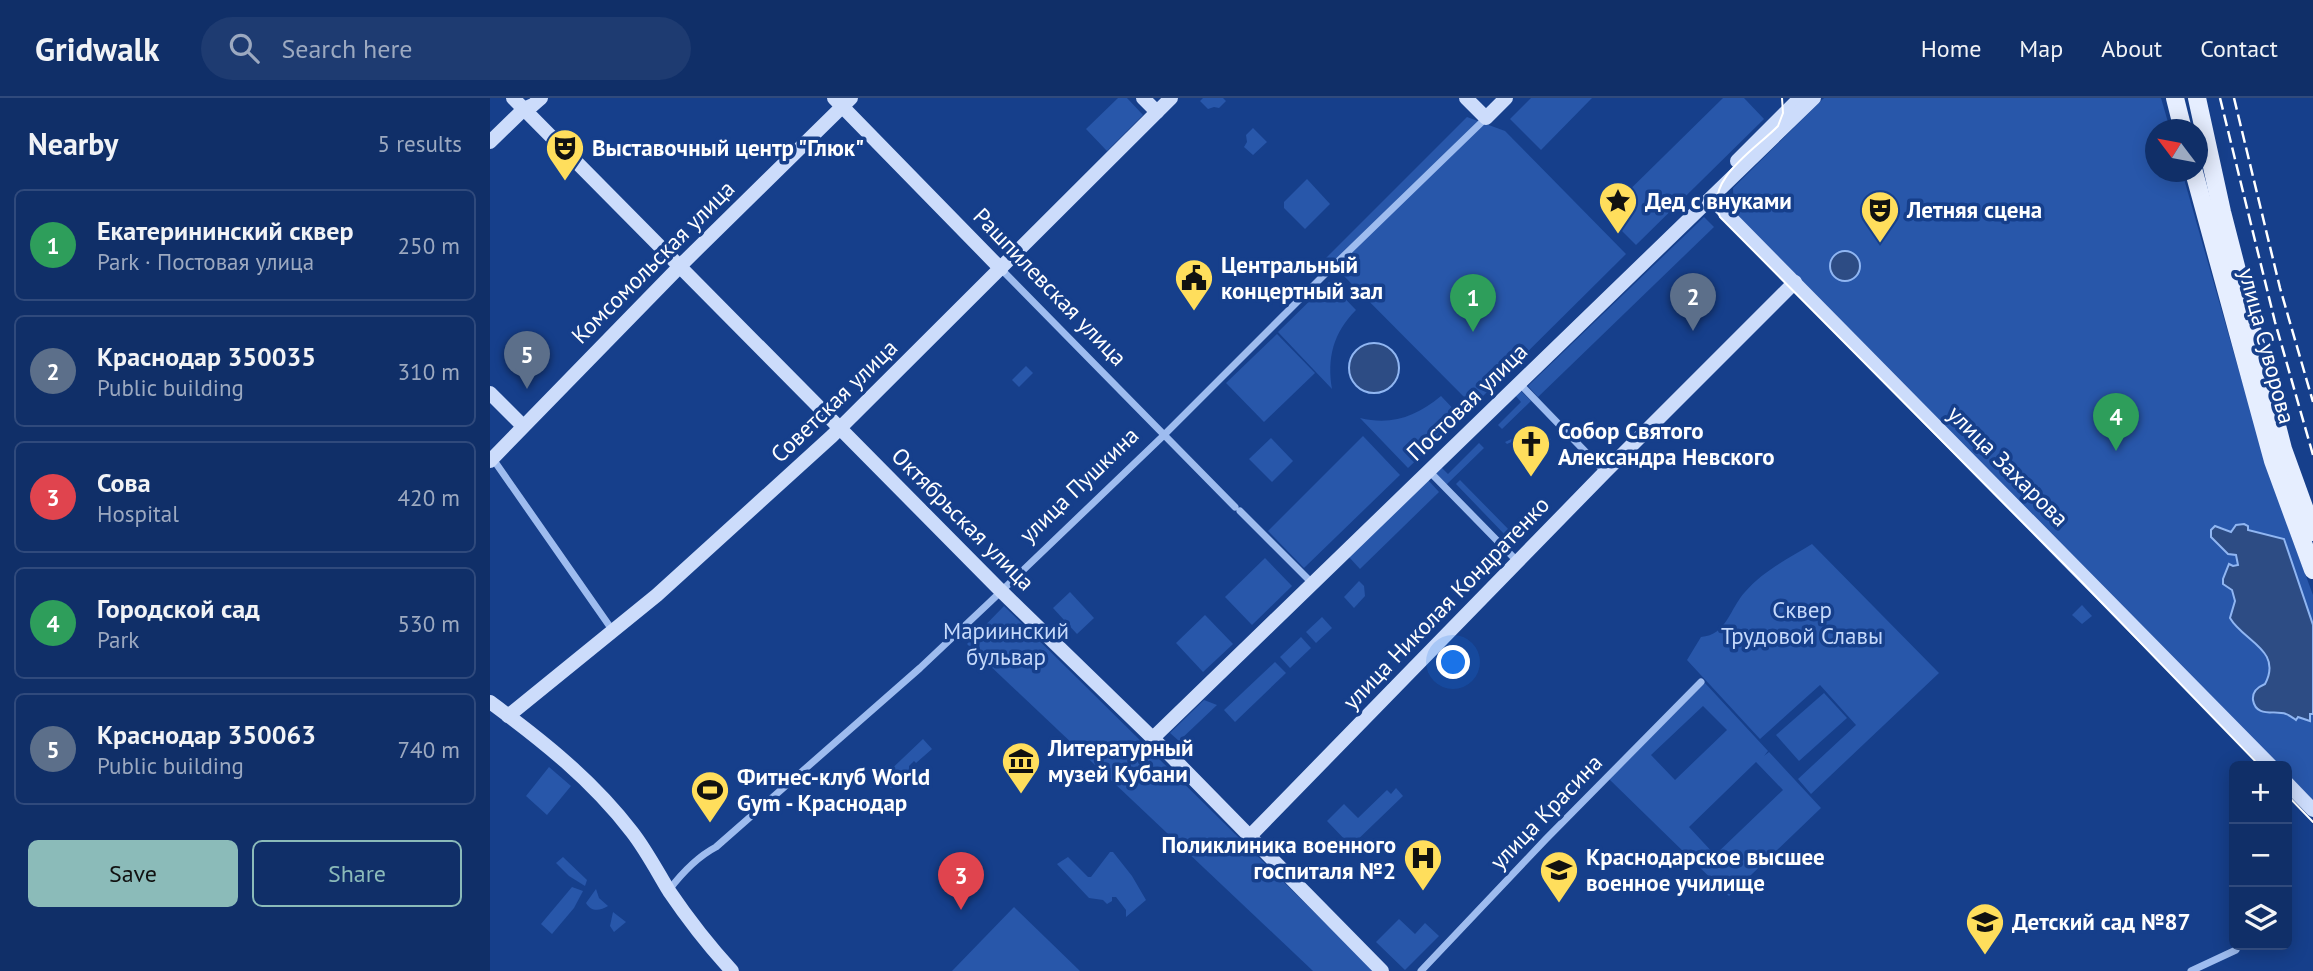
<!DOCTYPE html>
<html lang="en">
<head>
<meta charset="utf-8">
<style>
	:root { --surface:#102f68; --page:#1e3b71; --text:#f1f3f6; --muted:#9ca9c0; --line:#304a7c; --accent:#8bbbb9 }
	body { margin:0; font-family:"PT Sans",sans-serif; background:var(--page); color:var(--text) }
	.controls { position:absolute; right:21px; bottom:21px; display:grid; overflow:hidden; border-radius:10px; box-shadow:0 4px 18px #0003 }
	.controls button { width:63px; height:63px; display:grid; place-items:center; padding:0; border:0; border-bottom:2px solid var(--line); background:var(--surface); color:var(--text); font:35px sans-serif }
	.compass { position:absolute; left:1655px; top:21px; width:63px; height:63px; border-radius:50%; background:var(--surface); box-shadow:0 4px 18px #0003; rotate:302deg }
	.you { position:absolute; left:964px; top:565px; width:24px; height:24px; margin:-18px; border:5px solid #fff; border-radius:50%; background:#1a73e8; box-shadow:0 0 0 10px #1a73e833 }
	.badge { display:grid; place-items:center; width:46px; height:46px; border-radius:50%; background:var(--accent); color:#fff; font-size:23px; font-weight:700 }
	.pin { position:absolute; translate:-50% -58px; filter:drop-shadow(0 2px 4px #0008) }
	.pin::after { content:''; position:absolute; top:37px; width:24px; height:21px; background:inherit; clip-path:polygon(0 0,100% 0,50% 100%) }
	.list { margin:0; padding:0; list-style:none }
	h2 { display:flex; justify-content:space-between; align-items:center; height:91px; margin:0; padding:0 28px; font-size:30px }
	h2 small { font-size:23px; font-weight:400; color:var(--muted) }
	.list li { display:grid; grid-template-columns:46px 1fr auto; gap:21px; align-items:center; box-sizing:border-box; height:112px; margin:0 14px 14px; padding:0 14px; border:2px solid var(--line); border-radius:10px }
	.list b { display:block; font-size:26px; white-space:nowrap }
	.list p { margin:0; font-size:23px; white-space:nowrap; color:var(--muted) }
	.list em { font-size:23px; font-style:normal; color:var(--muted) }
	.actions { display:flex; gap:14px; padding:21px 28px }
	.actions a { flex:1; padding:16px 0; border:2px solid var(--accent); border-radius:10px; text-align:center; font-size:24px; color:var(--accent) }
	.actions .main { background:var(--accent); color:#111 }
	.icon { flex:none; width:38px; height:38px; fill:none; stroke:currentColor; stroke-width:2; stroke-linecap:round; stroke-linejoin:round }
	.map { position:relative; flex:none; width:1823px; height:873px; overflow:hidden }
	header { display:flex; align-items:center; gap:42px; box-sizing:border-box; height:98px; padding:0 35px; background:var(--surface); border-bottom:2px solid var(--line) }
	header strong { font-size:33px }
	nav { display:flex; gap:38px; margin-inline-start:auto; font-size:24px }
	.search { width:490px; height:63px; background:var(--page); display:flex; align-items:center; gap:18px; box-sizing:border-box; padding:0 24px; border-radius:38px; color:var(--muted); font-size:26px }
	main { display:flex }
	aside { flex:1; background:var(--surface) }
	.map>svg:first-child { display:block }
</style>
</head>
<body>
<header>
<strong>Gridwalk</strong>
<div class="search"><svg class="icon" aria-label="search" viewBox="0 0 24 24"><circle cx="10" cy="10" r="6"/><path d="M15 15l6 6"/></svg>Search here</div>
<nav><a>Home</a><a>Map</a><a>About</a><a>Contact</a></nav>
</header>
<main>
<aside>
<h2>Nearby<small>5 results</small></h2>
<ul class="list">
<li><span class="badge" style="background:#2e9e5b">1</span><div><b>Екатерининский сквер</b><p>Park · Постовая улица</p></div><em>250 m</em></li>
<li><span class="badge" style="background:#5c6f8a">2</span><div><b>Краснодар 350035</b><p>Public building</p></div><em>310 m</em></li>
<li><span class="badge" style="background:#e0444e">3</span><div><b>Сова</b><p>Hospital</p></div><em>420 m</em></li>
<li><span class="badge" style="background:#2e9e5b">4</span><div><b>Городской сад</b><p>Park</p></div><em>530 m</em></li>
<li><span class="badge" style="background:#5c6f8a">5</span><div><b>Краснодар 350063</b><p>Public building</p></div><em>740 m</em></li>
</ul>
<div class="actions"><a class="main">Save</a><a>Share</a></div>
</aside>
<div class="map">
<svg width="1823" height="873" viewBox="0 0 1823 873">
	<rect width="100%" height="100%" fill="#163f8b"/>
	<g fill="#2857aa" fill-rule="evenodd">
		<path d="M628,0H637L653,17L617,53L596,31Z"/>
		<path d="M713,0H733L736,3L729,10L724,9L718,11L710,3Z"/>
		<path d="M1041,0H1102L1051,52L1020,21Z"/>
		<path d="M1233,0H1254L1274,21L1146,147L1115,116Z"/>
		<path d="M1334,0H1671L1680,31L1666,32V74H1692L1751,280L1800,435L1823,497V527L1794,441L1758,432L1742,434L1731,429L1748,459V467L1737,471L1733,486L1742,492L1745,503L1740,520C1755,540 1791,556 1775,586C1766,590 1762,595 1764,605L1782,616H1797L1815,622L1823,616V702L1797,676V668H1789L1244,115L1243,90Z"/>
		<path d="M977,19L1015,33L1136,156L983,308L836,160Z"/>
		<path d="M763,30L777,44L763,57L754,49L757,44L756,37Z"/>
		<path d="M817,81L840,106L815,131L794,110V104Z"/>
		<path d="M1214,119L1224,129L1048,299L1038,288Z"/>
		<path d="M839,184L866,212C843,235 837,260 842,291L788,234Z"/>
		<path d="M787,236L825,275L774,324L736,285Z"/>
		<path d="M536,268L543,275L529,289L522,282Z"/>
		<path d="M1030,292L1041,303L1012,331L1008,327L1031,304L1025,297Z"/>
		<path d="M951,298L971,319L918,370L870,320C902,328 927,318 951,298Z"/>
		<path d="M1035,327L1043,336H1051L1061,341L1059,344L1053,340H1040L1035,345L1030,340L1017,346L1015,344L1030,337L1031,330Z"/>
		<path d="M873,338L910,377L814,470L778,433Z"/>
		<path d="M781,340L803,363L782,384L759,361Z"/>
		<path d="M989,345L994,350L956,387L945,375L951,369L958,376Z"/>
		<path d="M938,382L949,394L870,471L859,459Z"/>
		<path d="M970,382L1026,439L1017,448L1012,444L1017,439L966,386Z"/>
		<path d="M1322,446L1449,575L1321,696L1308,681L1366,627L1330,587L1270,641L1197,562L1211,539C1237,537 1240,510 1255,494C1274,472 1298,461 1322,446Z"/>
		<path d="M775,460L802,488L762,527L735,499Z"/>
		<path d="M869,483L874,488L875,498L864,510L854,499Z"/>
		<path d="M580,494L604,520L587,536L563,510Z"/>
		<path d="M1592,507L1602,518L1592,526L1582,517Z"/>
		<path d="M514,508L884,873H823L477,546Z"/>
		<path d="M715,517L743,546L713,574L686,545Z"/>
		<path d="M832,519L842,530L826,545L816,534Z"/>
		<path d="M811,539L821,550L800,570L790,559Z"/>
		<path d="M785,564L796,575L745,624L734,612Z"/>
		<path d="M1215,585L1278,653L1274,658L1279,654L1331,710L1239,798L1119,681ZM1213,608L1237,632L1185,682L1161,657ZM1266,664L1293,692L1225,757L1199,729Z"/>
		<path d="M1334,595L1357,620L1309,663L1286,637Z"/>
		<path d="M714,602L727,607L689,643L680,635Z"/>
		<path d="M433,641L442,651L426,665L424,663L419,668V672L402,690L394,688L392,680Z"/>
		<path d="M59,669L81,688L57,717L36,698Z"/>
		<path d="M906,690L913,698L861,748L837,723L854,706L868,720L897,692L901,696Z"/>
		<path d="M620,754H623L642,778L656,802L636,819V812L626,799H622V803L617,806L613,802L599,800L567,766L578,759L598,779H601Z"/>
		<path d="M73,759L97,782L95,788L79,778L66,765Z"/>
		<path d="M82,789L93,793L84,810L62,836L51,826Z"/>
		<path d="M106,791L109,800L118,808C110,813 101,814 96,805Z"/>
		<path d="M524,809L590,873H462Z"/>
		<path d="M123,814L136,824L124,834L120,828Z"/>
		<path d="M909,821L925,836L935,825L949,838L915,872L886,844Z"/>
	</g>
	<g fill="#2d4c84" stroke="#90b6f2" stroke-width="2">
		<circle cx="1355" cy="168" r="15"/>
		<circle cx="884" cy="270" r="25"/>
		<path d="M1754,426L1758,428V432L1794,441L1823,527V616H1820V623L1808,619L1806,622C1805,621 1797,616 1796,616C1785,612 1766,620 1763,602C1762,593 1768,589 1775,586C1793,552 1753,543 1740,520L1745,503L1742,492L1733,486V481L1739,466L1743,468L1748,467L1746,457L1738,456L1721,439V432L1725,428L1741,434L1746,427Z"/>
	</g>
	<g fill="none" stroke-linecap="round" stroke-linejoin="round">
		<g stroke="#9ebcef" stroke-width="7">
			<path d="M511,171L745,409"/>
			<path d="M1028,284L1115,374"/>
			<path d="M3,361L123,533"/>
			<path d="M938,372L1028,464"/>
			<path d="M750,413L819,482"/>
			<path d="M179,792C192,775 207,759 226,749L430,570L501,503L672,339L833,178L996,20"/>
			<path d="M931,873L1056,741L1211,584"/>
			<path d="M1701,873L1746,852"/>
		</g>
		<g stroke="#ccdcfb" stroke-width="14">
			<path d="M23,0L507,489L679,656L892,873"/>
			<path d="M344,0L511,171"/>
			<path d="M653,0L667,14"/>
			<path d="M976,0L996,20L1016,0"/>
			<path d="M0,44L34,11L43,7L51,0"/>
			<path d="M1247,63L1310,0"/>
			<path d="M1222,101L1781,668"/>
			<path d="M0,295L33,328"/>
			<path d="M0,363L195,163L361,0"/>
			<path d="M0,604C53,643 102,682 142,734C156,752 167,773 179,793C198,821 219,848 242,873"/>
			<path d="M18,618L167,497L342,338L681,0"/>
			<path d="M663,640L1324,0"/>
			<path d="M1797,685L1823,712"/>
			<path d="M760,738L1115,374L1305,184"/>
		</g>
		<g stroke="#e6eeff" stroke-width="18">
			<path d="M1685,0L1693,32"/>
			<path d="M1707,0L1732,114L1793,351L1823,434"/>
			<path d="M1704,74L1783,363L1823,472"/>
		</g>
		<g stroke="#fff" stroke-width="2">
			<path d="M1292,0L1293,15L1288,28C1266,51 1213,82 1230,119L1587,479L1770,668"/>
			<path d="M1797,697L1823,724"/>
		</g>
		<g stroke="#fff" stroke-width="2.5" stroke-dasharray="12 5" stroke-linecap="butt">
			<path d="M1730,0L1785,224L1823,357"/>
			<path d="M1744,0L1790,190L1823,304"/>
		</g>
	</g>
	<defs>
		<g id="theatre-pin" transform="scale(2.0125)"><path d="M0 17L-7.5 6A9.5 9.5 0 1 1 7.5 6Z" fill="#ffde5c" stroke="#163f8b"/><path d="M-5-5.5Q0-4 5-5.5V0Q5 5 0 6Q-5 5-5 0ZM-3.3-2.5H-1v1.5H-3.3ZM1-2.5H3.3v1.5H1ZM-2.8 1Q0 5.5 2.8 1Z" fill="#111"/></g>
		<g id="sight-pin" transform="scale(2.0125)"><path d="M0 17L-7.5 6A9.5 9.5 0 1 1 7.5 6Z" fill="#ffde5c" stroke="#163f8b"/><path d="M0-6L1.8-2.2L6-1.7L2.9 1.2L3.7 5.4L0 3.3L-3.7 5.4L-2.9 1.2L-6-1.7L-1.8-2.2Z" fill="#111"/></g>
		<g id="civic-pin" transform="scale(2.0125)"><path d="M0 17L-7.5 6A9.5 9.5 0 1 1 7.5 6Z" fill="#ffde5c" stroke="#163f8b"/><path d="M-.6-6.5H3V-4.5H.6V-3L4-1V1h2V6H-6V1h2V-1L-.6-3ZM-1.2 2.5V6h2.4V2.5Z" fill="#111"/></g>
		<g id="church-pin" transform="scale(2.0125)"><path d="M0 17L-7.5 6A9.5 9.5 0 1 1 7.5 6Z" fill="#ffde5c" stroke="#163f8b"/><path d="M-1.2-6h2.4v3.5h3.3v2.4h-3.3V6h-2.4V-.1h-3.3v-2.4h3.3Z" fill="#111"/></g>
		<g id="museum-pin" transform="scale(2.0125)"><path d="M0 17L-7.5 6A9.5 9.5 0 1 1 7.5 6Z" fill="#ffde5c" stroke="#163f8b"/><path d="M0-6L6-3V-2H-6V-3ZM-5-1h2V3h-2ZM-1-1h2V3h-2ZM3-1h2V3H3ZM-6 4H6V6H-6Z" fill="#111"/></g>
		<g id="stadium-pin" transform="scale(2.0125)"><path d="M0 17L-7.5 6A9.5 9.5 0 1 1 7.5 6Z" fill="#ffde5c" stroke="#163f8b"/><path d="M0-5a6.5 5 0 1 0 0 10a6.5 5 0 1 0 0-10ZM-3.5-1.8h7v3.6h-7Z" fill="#111"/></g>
		<g id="hospital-pin" transform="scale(2.0125)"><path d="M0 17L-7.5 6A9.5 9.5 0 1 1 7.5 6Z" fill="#ffde5c" stroke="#163f8b"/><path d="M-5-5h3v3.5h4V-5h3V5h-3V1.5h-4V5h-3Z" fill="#111"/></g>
		<g id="university-pin" transform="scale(2.0125)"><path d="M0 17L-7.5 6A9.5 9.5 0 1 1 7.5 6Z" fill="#ffde5c" stroke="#163f8b"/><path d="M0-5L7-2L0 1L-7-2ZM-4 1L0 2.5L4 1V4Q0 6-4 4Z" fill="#111"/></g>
		<g id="school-pin" transform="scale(2.0125)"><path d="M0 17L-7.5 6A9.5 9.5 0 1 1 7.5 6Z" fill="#ffde5c" stroke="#163f8b"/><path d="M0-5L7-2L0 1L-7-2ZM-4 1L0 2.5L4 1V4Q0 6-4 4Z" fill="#111"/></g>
	</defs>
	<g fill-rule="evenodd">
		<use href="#theatre-pin" x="75" y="50"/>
		<use href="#sight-pin" x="1128" y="103"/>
		<use href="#theatre-pin" x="1390" y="112"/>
		<use href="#civic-pin" x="704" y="180"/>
		<use href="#church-pin" x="1041" y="346"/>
		<use href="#museum-pin" x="531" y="663"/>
		<use href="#stadium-pin" x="220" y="692"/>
		<use href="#hospital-pin" x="933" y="760"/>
		<use href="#university-pin" x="1069" y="772"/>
		<use href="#school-pin" x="1495" y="824"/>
	</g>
	<g text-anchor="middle" stroke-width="7" stroke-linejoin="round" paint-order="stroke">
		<g font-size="23" font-weight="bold" fill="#fff" stroke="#163f8b" text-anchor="start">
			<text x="102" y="58">Выставочный центр "Глюк"</text>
			<text x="1155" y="111">Дед с внуками</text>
			<text x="1417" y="120">Летняя сцена</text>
			<text x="731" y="175">Центральный<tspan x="731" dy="26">концертный зал</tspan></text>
			<text x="1068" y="341">Собор Святого<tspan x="1068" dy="26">Александра Невского</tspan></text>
			<text x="558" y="658">Литературный<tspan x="558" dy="26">музей Кубани</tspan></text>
			<text x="247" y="687">Фитнес-клуб World<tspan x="247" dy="26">Gym - Краснодар</tspan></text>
			<text x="906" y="755" text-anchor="end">Поликлиника военного<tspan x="906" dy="26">госпиталя №2</tspan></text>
			<text x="1096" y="767">Краснодарское высшее<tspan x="1096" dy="26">военное училище</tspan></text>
			<text x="1522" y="832">Детский сад №87</text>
		</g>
		<g font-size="23" fill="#fff" stroke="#163f8b">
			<text transform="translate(163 164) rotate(-45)" y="8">Комсомольская улица</text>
			<text transform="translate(560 189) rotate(46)" y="8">Рашпилевская улица</text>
			<text transform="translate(1777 248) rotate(75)" y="8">улица Суворова</text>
			<text transform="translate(344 303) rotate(-44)" y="8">Советская улица</text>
			<text transform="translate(977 304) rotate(-44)" y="8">Постовая улица</text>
			<text transform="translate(1518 368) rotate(45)" y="8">улица Захарова</text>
			<text transform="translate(589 387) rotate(-44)" y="8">улица Пушкина</text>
			<text transform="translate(473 421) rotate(45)" y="8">Октябрьская улица</text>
			<text transform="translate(956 505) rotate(-46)" y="8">улица Николая Кондратенко</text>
			<text transform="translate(1056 714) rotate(-46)" y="8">улица Красина</text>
		</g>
		<g font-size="23" fill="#c5d9fb" stroke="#163f8b">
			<text x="1312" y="520">Сквер<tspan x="1312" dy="26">Трудовой Славы</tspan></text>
			<text x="516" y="541">Мариинский<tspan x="516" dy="26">бульвар</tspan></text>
		</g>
	</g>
</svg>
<div class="controls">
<button>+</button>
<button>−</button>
<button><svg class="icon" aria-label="layers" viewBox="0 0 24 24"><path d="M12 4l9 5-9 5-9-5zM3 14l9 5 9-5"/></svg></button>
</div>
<svg class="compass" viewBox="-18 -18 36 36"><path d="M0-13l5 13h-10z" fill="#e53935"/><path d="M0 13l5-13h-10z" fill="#9ca9c0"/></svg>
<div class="you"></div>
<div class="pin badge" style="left:983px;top:234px;background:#2e9e5b">1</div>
<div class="pin badge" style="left:1203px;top:233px;background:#5c6f8a">2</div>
<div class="pin badge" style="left:471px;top:812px;background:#e0444e">3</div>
<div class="pin badge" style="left:1626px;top:353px;background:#2e9e5b">4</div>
<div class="pin badge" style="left:37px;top:291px;background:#5c6f8a">5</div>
</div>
</main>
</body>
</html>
